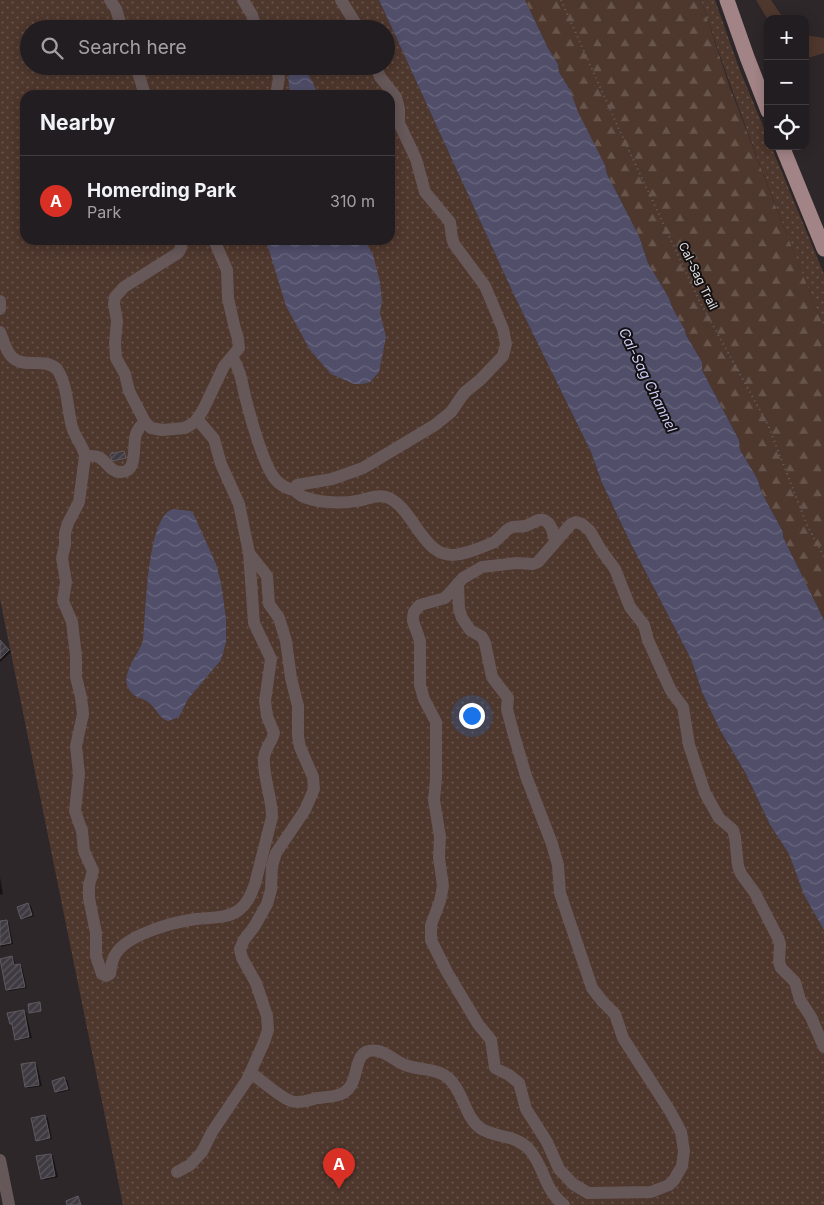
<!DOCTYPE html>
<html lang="en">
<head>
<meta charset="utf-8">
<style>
	:root { --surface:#221d20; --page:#2a2629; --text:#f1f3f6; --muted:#a2a2a5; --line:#3f3b3e; --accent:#d93025 }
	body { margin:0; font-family:Inter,sans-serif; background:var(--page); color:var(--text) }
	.controls { position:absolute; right:15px; top:15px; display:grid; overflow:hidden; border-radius:10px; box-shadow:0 2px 12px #0003 }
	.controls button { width:45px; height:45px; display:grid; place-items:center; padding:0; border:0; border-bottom:1px solid var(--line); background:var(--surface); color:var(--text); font:25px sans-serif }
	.you { position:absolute; left:471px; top:715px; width:18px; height:18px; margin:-12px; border:4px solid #fff; border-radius:50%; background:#1a73e8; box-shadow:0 0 0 8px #1a73e833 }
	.badge { display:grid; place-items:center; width:32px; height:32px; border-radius:50%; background:var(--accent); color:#fff; font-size:16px; font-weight:700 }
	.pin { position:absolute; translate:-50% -41px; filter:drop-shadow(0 1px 2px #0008) }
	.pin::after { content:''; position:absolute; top:26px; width:18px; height:15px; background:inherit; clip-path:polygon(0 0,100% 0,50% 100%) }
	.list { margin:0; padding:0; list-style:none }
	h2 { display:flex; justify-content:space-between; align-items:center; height:65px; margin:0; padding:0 20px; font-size:21px }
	h2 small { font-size:16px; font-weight:400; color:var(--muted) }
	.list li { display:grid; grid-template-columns:32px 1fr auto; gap:15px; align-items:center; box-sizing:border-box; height:90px; padding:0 20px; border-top:1px solid var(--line) }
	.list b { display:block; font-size:19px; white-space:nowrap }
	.list p { margin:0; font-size:16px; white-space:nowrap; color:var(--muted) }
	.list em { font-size:16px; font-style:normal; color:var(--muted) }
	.icon { flex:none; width:28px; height:28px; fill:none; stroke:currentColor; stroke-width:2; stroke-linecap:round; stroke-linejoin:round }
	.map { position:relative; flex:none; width:824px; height:1205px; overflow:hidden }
	.search { position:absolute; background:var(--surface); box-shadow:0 2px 12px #0003; left:20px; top:20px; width:375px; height:55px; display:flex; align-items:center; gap:12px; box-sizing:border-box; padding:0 18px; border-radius:28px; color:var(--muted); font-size:19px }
	.panel { position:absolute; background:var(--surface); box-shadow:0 2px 12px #0003; left:20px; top:90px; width:375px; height:155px; border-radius:15px }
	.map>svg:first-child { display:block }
</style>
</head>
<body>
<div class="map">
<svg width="824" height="1205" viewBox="0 0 824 1205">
	<defs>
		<pattern id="grass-dots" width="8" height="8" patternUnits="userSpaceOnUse" patternTransform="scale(1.25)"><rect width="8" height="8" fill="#4e372d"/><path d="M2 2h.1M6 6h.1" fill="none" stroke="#67544b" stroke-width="1.8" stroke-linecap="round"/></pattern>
		<pattern id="forest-firs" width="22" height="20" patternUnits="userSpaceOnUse" patternTransform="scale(1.25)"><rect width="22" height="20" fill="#4e372d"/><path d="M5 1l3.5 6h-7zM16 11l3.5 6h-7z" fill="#67544b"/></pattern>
		<pattern id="water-waves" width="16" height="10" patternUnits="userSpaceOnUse" patternTransform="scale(1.25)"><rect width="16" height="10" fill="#504e69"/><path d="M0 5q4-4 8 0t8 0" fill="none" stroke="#69677e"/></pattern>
		<pattern id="building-hatch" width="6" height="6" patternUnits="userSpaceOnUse" patternTransform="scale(1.25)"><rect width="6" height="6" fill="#3f3a41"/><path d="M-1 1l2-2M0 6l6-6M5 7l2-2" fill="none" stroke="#5b565c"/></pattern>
	</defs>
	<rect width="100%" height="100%" fill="#2e272a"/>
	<g fill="url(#grass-dots)" fill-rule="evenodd">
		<path d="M0,0H379L514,295L591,452L602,483L631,544L691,659L702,692L720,730L746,774L770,825L789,854L804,895L824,930V1205H123L0,599ZM29,29H386V66H29ZM25,95H390V240H25Z"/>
		<path d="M701,0H715L739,68L768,138V146H771L824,274V328C780,219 738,111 701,0Z"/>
	</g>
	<path fill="url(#forest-firs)" d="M525,0H701L729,85L775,205L824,328V620L783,537V532L762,493L757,478L740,450L739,440L702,370V362L686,335L685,330L672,307L669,298L648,263L639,236L607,174L605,165L577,112L570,90L559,72L558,64L548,48Z"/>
	<g fill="#4e372d">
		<path d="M756,0H771L784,19H768V20Z"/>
		<path d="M805,35L824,38V53L805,59Z"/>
	</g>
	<g fill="url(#water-waves)">
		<path d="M379,0H525L548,48L558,64L559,72L570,90L578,112L605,165L607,174L639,236L648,263L669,298L672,307L685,330L686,335L702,362V370L739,440L740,450L757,478L762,493L783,532V537L824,620V930L804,895L789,854L770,825L746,774L720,730L702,692L691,659L631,544L602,483L591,452L514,295Z"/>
		<path d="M296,66C308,68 314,85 318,95H290C290,85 284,71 296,66Z"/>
		<path d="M266,240H362L369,247L373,255L380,282L382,300L380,313L386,337L379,372L370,382L363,384H354L331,374L310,350L286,306Z"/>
		<path d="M173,509L191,511L194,515L216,564L221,583L226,619V642L221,660L188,699L179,717L168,721C158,718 157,708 148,702C144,699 138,698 134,695C115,679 137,658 143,641C146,616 146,517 173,509Z"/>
	</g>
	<g fill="#0007">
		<path d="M0,641L11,652L0,662Z"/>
		<path d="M0,877L3,894L0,895Z"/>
		<path d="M28,904L31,906L34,916L25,919L22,918Z"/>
		<path d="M6,921L9,923L13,944L1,947L0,923Z"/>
		<path d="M12,958L14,959L16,966L20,965L22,967L27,988L10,991L7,990Z"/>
		<path d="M24,1011L26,1013L32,1038L19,1040L16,1039L13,1025L11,1024Z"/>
		<path d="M35,1063L37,1065L42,1086L29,1088L26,1087Z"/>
		<path d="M64,1079L67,1080L70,1090L58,1093L56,1091Z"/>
		<path d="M45,1116L48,1118L52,1139L39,1141L37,1140Z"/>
		<path d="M51,1155L53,1156L58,1177L45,1180L42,1178Z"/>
	</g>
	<g fill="url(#building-hatch)" stroke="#5f5a60">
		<path d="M124,451L126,458L112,461L110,454Z"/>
		<path d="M0,640L9,650L0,659Z"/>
		<path d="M28,903L32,915L21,919L17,907Z"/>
		<path d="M7,920L11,943L0,945V921Z"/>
		<path d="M12,956L14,965L20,964L25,987L6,990L0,959Z"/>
		<path d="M40,1002L41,1011L29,1013L28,1004Z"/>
		<path d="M24,1010L29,1037L15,1040L12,1024H10L7,1013Z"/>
		<path d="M35,1062L39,1085L25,1087L21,1064Z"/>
		<path d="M64,1077L68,1089L55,1092L52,1081Z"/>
		<path d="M45,1115L50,1138L36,1141L31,1118Z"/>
		<path d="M51,1154L55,1176L41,1179L36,1156Z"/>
		<path d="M78,1196L81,1205H67L66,1201Z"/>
	</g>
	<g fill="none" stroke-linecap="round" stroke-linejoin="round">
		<path stroke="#676164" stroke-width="2" stroke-dasharray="1 4" stroke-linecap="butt" d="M561,0L618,127L699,300L768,425L807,525L824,557"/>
		<g stroke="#665758" stroke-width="12">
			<path d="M110,0L116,9L122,29"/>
			<path d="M243,0L252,15L256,29"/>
			<path d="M341,0L359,29"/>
			<path d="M136,66L145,95"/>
			<path d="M276,66L279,78L276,95"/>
			<path d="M376,66L380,77L396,97L399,109V123L416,159L425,192L450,222L452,238L454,244L485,286L503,329L506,344L503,356L480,380L464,393L451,412L435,425L363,468L332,479L297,485L295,490C303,503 342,504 356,501C366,500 376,494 386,497C415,506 422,563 460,554C470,552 483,547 492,543C499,540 503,532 510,528C514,526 520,527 525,526C530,525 534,521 539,520C551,518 553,533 555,541"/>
			<path d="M181,240V248L178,253L124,287L115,297L114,304L117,321L115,343L116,358L125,374L129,391L145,422L151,428L162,430L185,428L195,422L203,410L224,366L239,348L238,339L234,325L228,298L227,270L214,240"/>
			<path d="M0,301V309"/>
			<path d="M0,332C3,340 6,351 12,357C24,369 44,357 57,369C68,386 67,408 72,427C75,438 83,445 85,456L79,502L68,523L65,533V545L62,558L66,582L63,601L72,622L76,656V677L81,697L83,714L76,746L79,774L75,811L82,831L84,851L93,871L89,885V898L96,933V956L102,974L106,976L110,974C111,966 112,958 117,952C129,935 170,923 190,920C206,917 225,920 239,910C248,903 251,894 255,884L272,817C272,797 263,778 264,758C265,748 272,742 274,733L267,716L265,701L271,659L254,623L249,553L239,504L221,464L214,439L197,419"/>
			<path d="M232,357C241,370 242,385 246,400C251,419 264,465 275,479C281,486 287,489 295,490"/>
			<path d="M85,456C90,456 96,455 100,458C107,462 110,471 119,472C139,474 132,445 136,434C138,429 141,425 145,422"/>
			<path d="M458,583L459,609L462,618L470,630L482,637L485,643L492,677L508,698L507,709L513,732L526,776L552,844L558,865L560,893L592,988L602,1001L615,1014L623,1038L670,1111L681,1132L684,1151L682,1166L674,1180L669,1185L651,1192L588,1193L573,1184L559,1169L547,1142L526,1109L519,1083L509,1075L495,1068L491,1040L478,1024L447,972L431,940V925L440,901L443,886L439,858L440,837L434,800L436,779V722L424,699L420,685V641L413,621V617L414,612L420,605L445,598L463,578L482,567L516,563L533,564L538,562L571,524L576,522L582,524L590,531L601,550L615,569L630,607L644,625L648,640L671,691L683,707L689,745L705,793L719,818L733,830L735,837L738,866L741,874L755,893L778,938L780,944L779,962L781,968L795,982L800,1000L811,1017L824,1047"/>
			<path d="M251,1073C261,1080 281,1098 291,1101C299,1104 310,1100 317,1098C328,1097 342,1097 349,1088C360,1077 352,1046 378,1051C388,1053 396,1062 405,1065C424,1072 442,1066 455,1086C464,1099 467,1118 480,1128C494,1138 514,1134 528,1148C545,1166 543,1189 564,1205"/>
			<path d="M0,1160L9,1205"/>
			<path d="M177,1172L190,1165L202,1152L212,1132L247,1080L264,1042L268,1030L267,1016L256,983L242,958L240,949L244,940L254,927L267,904L271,890L272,866L276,853L305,810L314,789L313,777L300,747L298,736V706L291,678L286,641L279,618L269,604L267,576L249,553"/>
		</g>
		<g stroke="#a38486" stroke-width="15">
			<path d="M727,0L747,57L768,111"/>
			<path d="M782,146L824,249"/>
		</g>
	</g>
	<g text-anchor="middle" stroke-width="4" stroke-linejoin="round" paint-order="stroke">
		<g font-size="12" fill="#e5e0e2" stroke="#141112">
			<text transform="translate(698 276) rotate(64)" y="4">Cal-Sag Trail</text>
		</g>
		<g font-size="14" font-style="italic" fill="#d1cffa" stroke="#141112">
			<text transform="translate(648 380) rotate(64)" y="5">Cal-Sag Channel</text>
		</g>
	</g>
</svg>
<div class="controls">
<button>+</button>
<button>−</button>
<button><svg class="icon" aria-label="locate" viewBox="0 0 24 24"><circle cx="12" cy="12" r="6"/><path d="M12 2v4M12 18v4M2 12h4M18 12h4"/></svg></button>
</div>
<div class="you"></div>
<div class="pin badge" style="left:339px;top:1189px">A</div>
<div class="search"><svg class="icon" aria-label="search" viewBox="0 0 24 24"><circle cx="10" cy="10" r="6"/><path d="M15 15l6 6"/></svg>Search here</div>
<section class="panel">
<h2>Nearby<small></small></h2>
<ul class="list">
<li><span class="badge">A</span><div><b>Homerding Park</b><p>Park</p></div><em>310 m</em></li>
</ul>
</section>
</div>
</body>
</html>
